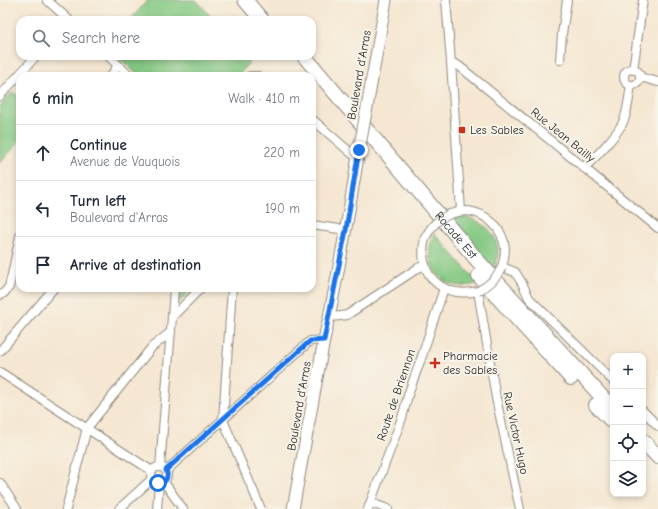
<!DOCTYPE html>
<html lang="en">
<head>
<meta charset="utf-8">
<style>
	:root { --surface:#fff; --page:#f2f2f3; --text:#1f2937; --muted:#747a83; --line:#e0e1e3 }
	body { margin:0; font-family:"Comic Neue",sans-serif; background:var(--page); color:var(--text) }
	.controls { position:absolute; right:12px; bottom:12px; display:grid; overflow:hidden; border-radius:8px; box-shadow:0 2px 6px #0003 }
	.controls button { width:36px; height:36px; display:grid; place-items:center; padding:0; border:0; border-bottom:1px solid var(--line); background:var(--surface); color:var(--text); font:20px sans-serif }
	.stop { position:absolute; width:12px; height:12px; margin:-9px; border:3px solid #1a73e8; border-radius:50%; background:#fff }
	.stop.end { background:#1a73e8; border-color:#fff; box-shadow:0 1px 4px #0008 }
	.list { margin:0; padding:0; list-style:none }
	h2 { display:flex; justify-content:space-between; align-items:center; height:52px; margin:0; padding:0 16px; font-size:17px }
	h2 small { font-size:13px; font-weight:400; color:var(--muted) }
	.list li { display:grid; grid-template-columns:26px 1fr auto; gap:12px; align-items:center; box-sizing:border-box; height:56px; padding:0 16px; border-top:1px solid var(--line) }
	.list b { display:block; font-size:15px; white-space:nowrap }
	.list p { margin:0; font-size:13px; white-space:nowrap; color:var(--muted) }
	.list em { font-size:13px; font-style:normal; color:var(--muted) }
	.icon { flex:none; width:22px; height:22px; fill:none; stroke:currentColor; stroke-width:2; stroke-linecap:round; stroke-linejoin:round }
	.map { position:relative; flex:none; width:658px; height:509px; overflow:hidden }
	.search { position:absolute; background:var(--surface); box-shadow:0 2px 6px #0003; left:16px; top:16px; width:300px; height:44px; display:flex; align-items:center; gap:10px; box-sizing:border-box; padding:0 14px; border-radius:12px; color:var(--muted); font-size:15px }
	.panel { position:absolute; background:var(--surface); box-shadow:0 2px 6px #0003; left:16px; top:72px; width:300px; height:220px; border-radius:12px }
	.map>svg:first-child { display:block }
</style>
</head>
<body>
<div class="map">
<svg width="658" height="509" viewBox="0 0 658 509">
	<rect width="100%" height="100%" fill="#f7f3e8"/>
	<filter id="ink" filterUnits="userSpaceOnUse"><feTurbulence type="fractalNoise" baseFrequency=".025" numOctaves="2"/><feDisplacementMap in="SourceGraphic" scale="8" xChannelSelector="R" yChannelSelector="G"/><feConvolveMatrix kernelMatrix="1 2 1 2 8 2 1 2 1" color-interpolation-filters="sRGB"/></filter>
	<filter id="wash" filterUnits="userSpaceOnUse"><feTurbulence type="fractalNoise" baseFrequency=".012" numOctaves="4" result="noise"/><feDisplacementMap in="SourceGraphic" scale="16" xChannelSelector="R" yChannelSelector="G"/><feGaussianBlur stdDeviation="0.9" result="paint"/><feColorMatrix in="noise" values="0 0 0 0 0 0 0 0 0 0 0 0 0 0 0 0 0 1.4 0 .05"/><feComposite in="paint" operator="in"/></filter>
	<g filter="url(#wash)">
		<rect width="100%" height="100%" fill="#f5e7d1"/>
		<g fill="#83c882" stroke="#577a56">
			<path d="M148,0H196L214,20H130Z"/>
			<path d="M117,56H245L250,61L238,76H139Z"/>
			<path d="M13,92L20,98V141L0,163V106Z"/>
			<path d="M463,217C489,220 507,245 493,269L451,219Z"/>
			<path d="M434,233L478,283C444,296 419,265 434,233Z"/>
			<path d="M180,288H193L179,302Z"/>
		</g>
	</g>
	<g filter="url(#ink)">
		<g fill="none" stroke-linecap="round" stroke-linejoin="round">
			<g stroke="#90897e" stroke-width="10">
				<g id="street">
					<path d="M47,0L69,20"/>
					<path d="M446,0L451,62L461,211"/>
					<path d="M108,56L130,76"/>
					<path d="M560,60L562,34L567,0"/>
					<path d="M451,62L459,66L658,228"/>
					<circle cx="632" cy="77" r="8"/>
					<path d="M633,70L643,0"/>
					<path d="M111,76L118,65"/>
					<path d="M250,76H258"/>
					<path d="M640,77L658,82"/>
					<path d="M0,96L36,56"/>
					<path d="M312,119L358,159"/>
					<path d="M584,168C595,158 619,133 624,120C628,109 629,97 631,85"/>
					<path d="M450,214C456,212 462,211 468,211C487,213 503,229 505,248C505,255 504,260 502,267L515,272L522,283L529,298L613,381"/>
					<path d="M312,225L346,230"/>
					<path d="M425,238C416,275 442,299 478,291L496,398L520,509"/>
					<path d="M232,288L223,420L261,509"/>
					<path d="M0,295L4,293L9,287L12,275L20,236"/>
					<path d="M172,317L201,288"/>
					<path d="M329,317L341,316L347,315L418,268L425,265"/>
					<path d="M0,351L54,288"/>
					<path d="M0,372L152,471"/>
					<path d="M643,411L658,426"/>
					<circle cx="159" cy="475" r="8"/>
					<path d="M160,467L172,317L174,288"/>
					<path d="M167,470L310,341L324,340"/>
					<path d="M164,482L183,509"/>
					<path d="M0,483L17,509"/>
					<path d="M371,503L388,509"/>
					<path d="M66,509L87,428L152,347L171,332"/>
					<path d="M119,509L152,479"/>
					<path d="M157,509L159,483"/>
					<path d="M368,509L402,418L409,392L422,356L444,288"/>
				</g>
			</g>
			<g stroke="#90897e" stroke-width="13">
				<g id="secondary">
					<path d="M366,113L386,0"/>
					<path d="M293,509L324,340C338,277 349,213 359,150"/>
				</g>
			</g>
			<g stroke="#90897e" stroke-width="16">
				<g id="highway">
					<path d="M245,0L262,20"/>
					<path id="s1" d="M304,56L478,261L613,409"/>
					<path d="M479,276L500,300L571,378"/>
					<path d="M596,405L613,422"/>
					<path d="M643,441L658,457"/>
				</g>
			</g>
			<use href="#street" stroke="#fff" stroke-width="8"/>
			<use href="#secondary" stroke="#fff" stroke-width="11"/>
			<use href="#highway" stroke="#fff" stroke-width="14"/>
			<g stroke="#90897e" stroke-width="10" stroke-linecap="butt">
				<g id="street-bridge">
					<path d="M425,238C432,225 437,220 450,214"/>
					<path d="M478,291C490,285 497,278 502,267"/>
				</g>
			</g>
			<g stroke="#90897e" stroke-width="13" stroke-linecap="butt">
				<path id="secondary-bridge" d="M359,150L366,113"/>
			</g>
			<use href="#street-bridge" stroke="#fff" stroke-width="8"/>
			<use href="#secondary-bridge" stroke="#fff" stroke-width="11"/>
		</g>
	</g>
	<g fill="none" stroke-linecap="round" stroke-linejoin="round" filter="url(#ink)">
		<path stroke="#1a73e8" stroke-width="5" d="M158,483C166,483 169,477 166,470L310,341L324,340L346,230L359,150"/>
	</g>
	<g fill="#c8321e" stroke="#f7f3e8" stroke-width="1.5">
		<rect x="458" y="126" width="8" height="8" rx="2"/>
		<path d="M433 357h4v4h4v4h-4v4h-4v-4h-4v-4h4z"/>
	</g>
	<g text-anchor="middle" stroke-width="4" stroke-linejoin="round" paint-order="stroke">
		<g font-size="12" fill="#2b2b2b" stroke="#f7f3e8">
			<text transform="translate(359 75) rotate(-80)" y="4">Boulevard d'Arras</text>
			<text transform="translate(563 135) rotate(39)" y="4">Rue Jean Bailly</text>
			<text dy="4" stroke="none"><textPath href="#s1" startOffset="235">Rocade Est</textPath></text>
			<text transform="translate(396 395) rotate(-71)" y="4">Route de Briennon</text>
			<text transform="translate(299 406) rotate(-80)" y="4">Boulevard d'Arras</text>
			<text transform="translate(516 433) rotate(78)" y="4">Rue Victor Hugo</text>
		</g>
		<g font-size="12" fill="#2b2b2b" stroke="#f7f3e8" text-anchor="start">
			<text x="470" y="134">Les Sables</text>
			<text x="443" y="360">Pharmacie<tspan x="443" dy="14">des Sables</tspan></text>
		</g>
	</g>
</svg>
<div class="controls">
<button>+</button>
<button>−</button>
<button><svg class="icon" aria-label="locate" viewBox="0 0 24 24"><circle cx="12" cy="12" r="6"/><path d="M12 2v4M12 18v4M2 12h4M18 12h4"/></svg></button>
<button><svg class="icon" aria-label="layers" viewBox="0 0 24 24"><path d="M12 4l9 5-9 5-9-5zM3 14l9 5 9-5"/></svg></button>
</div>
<div class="stop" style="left:158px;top:483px"></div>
<div class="stop end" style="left:359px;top:150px"></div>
<div class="search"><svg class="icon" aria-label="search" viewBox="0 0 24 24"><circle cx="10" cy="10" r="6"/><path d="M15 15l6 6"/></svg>Search here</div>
<section class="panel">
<h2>6 min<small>Walk · 410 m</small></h2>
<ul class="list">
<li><svg class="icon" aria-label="ahead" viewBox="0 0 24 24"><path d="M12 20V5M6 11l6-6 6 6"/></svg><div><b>Continue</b><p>Avenue de Vauquois</p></div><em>220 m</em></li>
<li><svg class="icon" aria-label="left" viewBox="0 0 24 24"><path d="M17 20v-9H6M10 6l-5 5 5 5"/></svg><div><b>Turn left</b><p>Boulevard d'Arras</p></div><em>190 m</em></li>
<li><svg class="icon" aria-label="arrive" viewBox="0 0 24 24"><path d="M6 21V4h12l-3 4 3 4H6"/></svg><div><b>Arrive at destination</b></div></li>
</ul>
</section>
</div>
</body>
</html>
